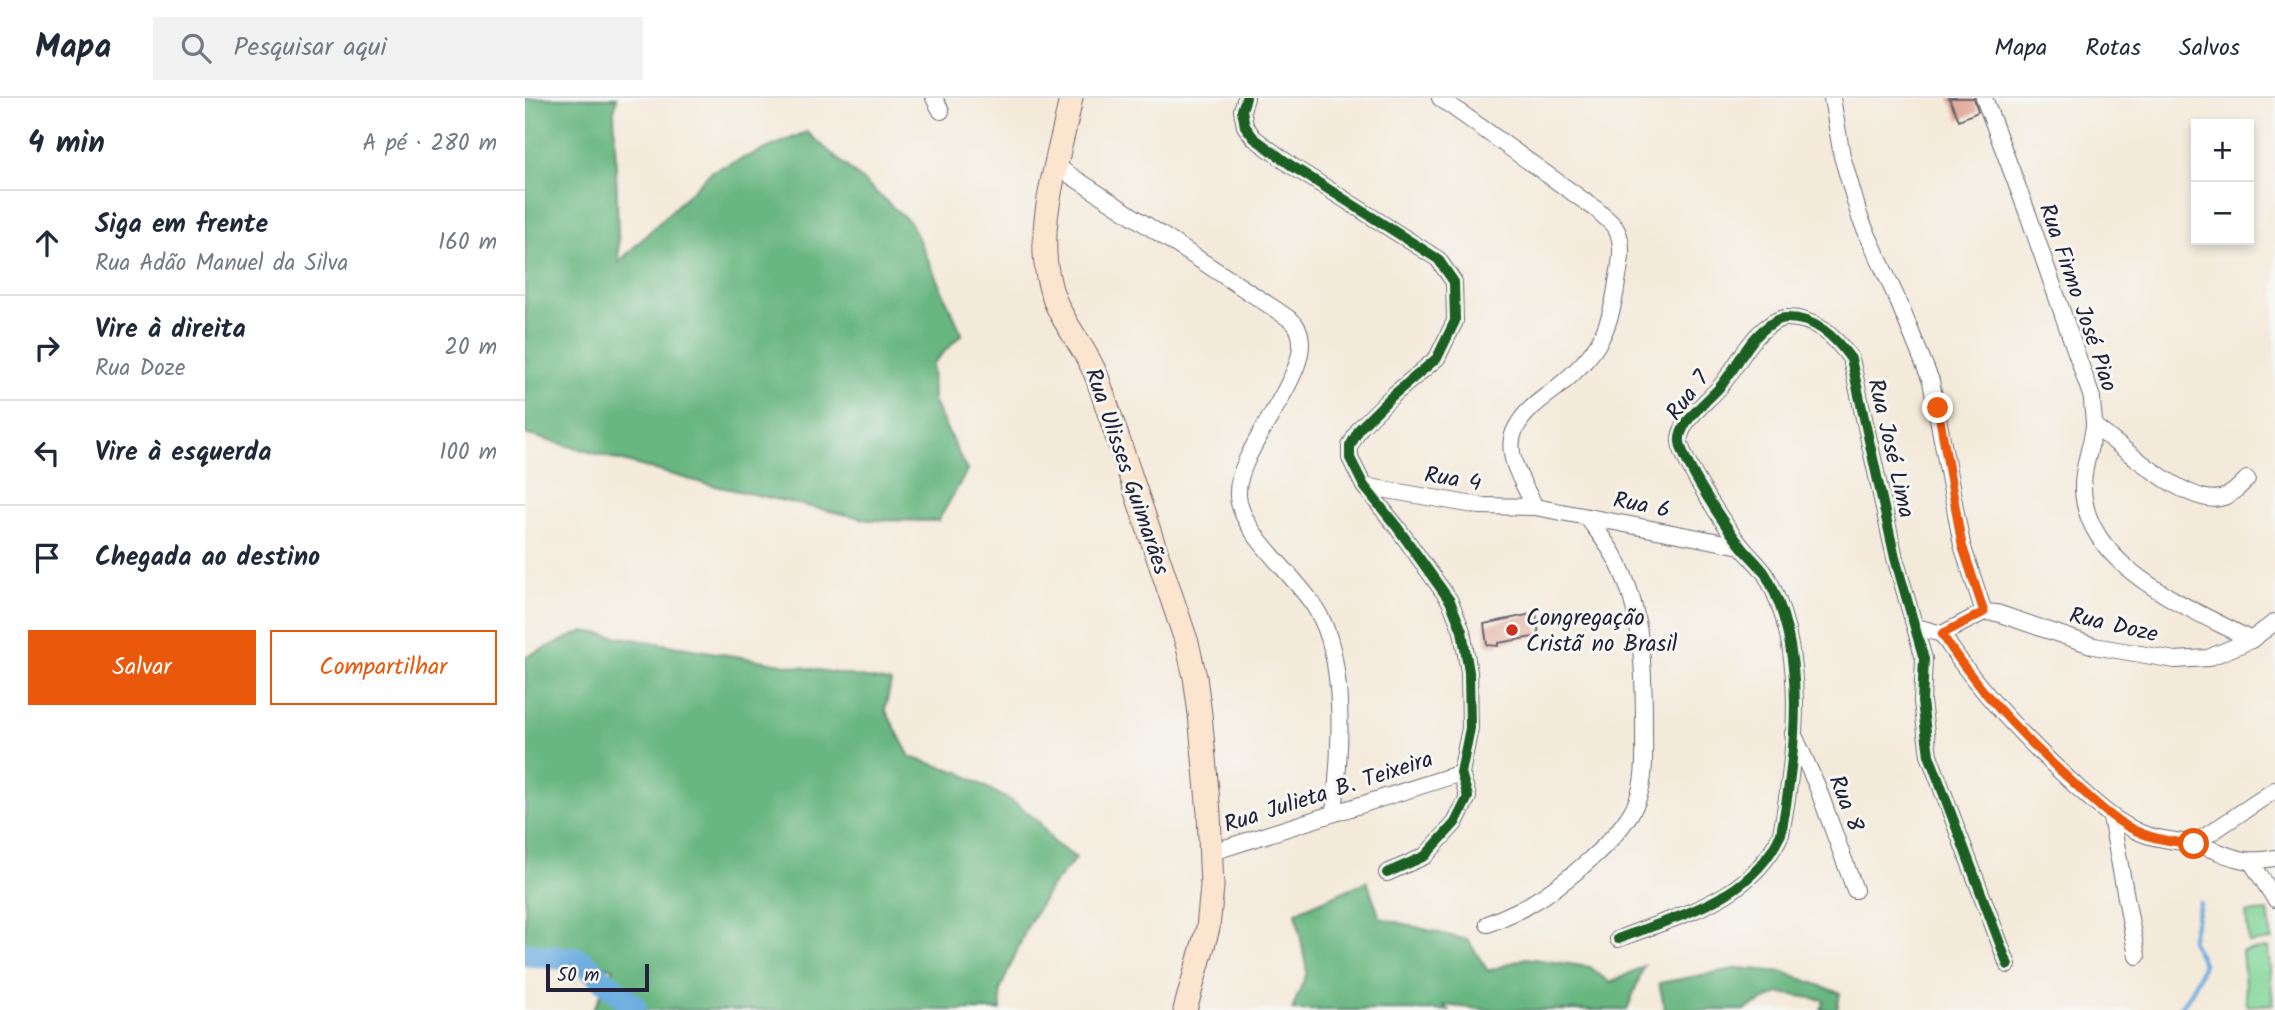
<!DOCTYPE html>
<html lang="pt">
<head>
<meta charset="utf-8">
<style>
	:root { --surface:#fff; --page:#f2f2f3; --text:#1f2937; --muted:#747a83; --line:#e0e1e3; --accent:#ea580c }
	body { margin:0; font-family:Kalam,sans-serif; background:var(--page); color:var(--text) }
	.controls { position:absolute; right:21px; top:21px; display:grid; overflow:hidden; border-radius:0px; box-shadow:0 4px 10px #0003 }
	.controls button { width:63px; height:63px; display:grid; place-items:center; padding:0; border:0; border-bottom:2px solid var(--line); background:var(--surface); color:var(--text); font:35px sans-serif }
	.scale { position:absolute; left:21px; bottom:18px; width:103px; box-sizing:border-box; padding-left:7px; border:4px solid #22223b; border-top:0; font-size:19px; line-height:24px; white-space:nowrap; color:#22223b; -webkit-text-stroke:5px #f6f6f2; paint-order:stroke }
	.stop { position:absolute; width:21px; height:21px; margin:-16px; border:5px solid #ea580c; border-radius:50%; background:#fff }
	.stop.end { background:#ea580c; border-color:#fff; box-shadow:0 2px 7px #0008 }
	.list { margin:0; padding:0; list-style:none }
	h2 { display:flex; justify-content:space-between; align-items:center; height:91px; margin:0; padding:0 28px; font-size:30px }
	h2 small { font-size:23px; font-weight:400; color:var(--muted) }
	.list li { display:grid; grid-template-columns:46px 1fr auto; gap:21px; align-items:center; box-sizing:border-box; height:105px; padding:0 28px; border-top:2px solid var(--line) }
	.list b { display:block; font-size:26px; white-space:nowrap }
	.list p { margin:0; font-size:23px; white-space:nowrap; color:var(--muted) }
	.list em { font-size:23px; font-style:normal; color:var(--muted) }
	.actions { display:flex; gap:14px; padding:21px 28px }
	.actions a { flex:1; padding:16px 0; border:2px solid var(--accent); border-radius:0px; text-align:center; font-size:24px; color:var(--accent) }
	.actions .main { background:var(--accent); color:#fff }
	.icon { flex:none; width:38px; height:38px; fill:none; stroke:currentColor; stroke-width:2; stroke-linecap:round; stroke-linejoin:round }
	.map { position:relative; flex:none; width:1750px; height:912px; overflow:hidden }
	header { display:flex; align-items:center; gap:42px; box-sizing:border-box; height:98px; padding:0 35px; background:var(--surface); border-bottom:2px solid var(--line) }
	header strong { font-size:33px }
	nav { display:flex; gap:38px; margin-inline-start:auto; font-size:24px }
	.search { width:490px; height:63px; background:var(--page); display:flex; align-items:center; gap:18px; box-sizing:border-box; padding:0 24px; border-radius:0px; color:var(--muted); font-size:26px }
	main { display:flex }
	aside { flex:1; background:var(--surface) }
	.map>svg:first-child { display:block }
</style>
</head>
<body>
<header>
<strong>Mapa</strong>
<div class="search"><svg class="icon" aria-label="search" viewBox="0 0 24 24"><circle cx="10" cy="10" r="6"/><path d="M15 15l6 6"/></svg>Pesquisar aqui</div>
<nav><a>Mapa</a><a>Rotas</a><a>Salvos</a></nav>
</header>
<main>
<aside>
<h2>4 min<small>A pé · 280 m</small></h2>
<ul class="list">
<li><svg class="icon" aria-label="ahead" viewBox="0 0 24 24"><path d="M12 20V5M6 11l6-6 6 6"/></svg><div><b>Siga em frente</b><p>Rua Adão Manuel da Silva</p></div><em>160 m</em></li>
<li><svg class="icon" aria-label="right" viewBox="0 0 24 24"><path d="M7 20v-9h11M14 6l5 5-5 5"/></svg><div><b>Vire à direita</b><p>Rua Doze</p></div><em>20 m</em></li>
<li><svg class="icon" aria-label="left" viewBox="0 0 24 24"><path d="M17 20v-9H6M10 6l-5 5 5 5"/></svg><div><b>Vire à esquerda</b></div><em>100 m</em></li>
<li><svg class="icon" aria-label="arrive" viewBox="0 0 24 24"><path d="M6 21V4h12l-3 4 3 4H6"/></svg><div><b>Chegada ao destino</b></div></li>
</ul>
<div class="actions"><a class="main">Salvar</a><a>Compartilhar</a></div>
</aside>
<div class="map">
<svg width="1750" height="912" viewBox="0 0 1750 912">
	<rect width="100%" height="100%" fill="#f6f6f2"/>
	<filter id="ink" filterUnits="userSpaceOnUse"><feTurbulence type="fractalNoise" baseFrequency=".0143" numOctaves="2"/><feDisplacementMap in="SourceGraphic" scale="14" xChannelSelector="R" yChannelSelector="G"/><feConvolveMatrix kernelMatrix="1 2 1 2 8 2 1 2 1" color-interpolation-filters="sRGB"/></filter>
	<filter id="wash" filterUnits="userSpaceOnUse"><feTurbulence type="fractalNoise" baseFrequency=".00686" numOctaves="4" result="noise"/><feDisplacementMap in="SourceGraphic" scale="28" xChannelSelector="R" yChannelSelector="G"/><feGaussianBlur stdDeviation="1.57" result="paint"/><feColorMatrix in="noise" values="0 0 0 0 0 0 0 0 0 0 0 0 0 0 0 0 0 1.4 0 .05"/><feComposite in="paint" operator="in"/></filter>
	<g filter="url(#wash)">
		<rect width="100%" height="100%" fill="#f4eada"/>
		<g fill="#80d598" stroke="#517c6a" stroke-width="2">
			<path d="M1743,813L1747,842L1724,845L1721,815Z"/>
			<path d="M1743,850L1748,906L1722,908L1717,853Z"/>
		</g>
		<g fill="#68b680" stroke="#456c5e" stroke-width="2">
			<path d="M0,0H92L89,13L94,164L187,73L282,34L386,125L437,236L407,266L408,303L442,373L413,423L345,422L177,385L0,336Z"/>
			<path d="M59,533L366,584L360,611L385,659L434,674L493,707L514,724L529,745L551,760L524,791L502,829L475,892L476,912H68L89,870L0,845V559Z"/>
			<path d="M842,783L855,820L943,842L963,873L1001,860L1065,869L1085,885L1119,868L1102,912H965L918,907L924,912H767L782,874L771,814Z"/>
			<path d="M1214,870L1258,874L1315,895L1312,912H1296L1299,902L1255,895L1219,912H1140L1134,885Z"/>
		</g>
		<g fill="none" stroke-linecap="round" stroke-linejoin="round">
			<path stroke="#6dade0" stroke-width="4.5" d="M1652,912C1666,900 1673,882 1678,865L1666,842L1675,805"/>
			<path stroke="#6dade0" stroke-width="24" d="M0,856L55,862L109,908V912"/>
		</g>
		<g id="blocks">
			<g fill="#e2a997">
				<path d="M1424,0H1449L1453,14L1434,22Z"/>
				<path d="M1011,515L1014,538L973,545V548L962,547L959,526Z"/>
			</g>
		</g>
	</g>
	<g filter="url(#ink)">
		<use href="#blocks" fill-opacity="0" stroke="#6c6873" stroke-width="2"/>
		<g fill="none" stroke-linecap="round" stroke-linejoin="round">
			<g stroke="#6c6873" stroke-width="18">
				<g id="street">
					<path d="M409,0L416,13"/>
					<path d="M721,0L717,12L720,28L729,40L767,68L913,161L929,184L930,223L912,260L866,299L835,330L825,348V360L839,388L872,429L925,503L937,533L944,574L945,630L936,675L943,699L930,725L900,758L862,775"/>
					<path d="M915,0L1072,112C1078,118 1087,124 1091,131C1100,146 1095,168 1092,184C1085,236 1070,259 1029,292C1014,303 997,315 989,334C979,358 1000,388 1010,409"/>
					<path d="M1307,0L1317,58L1335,120L1374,205L1406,283L1437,447L1459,514"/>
					<path d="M1459,0L1504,119L1567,300C1567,309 1569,318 1569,327C1567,349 1557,368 1558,391C1561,471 1667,510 1726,542"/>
					<path d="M531,68L753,213C758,217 766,221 770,226C800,266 709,349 713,398C716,436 771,477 791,511C823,561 815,658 809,715"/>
					<path d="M1569,328C1595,347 1663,408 1695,400C1706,398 1714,389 1722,381"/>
					<path d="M839,388L955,408L1010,409L1216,448"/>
					<path d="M1391,529L1417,536C1451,591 1503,644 1551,688C1571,706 1590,724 1616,735C1632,742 1650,742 1668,746C1705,754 1707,768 1750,760"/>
					<path d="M1417,536L1459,514L1472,515L1569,548L1650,562L1683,560L1726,542L1750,524"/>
					<path d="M1268,635L1292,688L1330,792"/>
					<path d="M1586,719L1612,858"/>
					<path d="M1669,746L1750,692"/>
					<path d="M684,755L936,675"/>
					<path d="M1727,765L1750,801"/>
					<path d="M963,826C976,820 989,815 1002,808C1036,789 1097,740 1112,703C1121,680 1119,654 1119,629C1119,574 1118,513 1092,463C1084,447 1072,433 1062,419"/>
					<path d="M1093,841C1156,816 1225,803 1256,736C1271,655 1283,552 1241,477C1235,467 1224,458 1217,449C1202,431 1158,365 1155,344C1154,338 1158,330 1161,325C1170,312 1184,301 1194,290C1211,271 1222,243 1243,228C1248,224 1256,220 1262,220C1291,220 1310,239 1326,261L1370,460L1399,561L1397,604L1404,657L1483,867"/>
				</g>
			</g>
			<g stroke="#6c6873" stroke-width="25">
				<path id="secondary" d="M546,0C534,64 504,139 530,203C541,230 561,251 572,279L662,545L670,579L675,616L684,715L687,789L683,830L660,912"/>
			</g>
			<use href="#street" stroke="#fff" stroke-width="16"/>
			<use href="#secondary" stroke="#fce5cf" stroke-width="23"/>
			<g stroke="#f6f6f2" stroke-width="15">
				<g id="cycleway">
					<path d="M721,0L717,12L720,28L729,40L767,68L913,161L929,184L930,223L912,260L866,299L835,330L825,348V360L839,388L872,429L925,503L937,533L944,574L945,630L936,675L943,699L930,725L900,758L862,775"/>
					<path d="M1093,841C1156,816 1225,803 1256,736C1271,655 1283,552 1241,477C1235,467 1224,458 1217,449C1202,431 1158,365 1155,344C1154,338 1158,330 1161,325C1170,312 1184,301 1194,290C1211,271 1222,243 1243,228C1248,224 1256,220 1262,220C1291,220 1310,239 1326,261L1370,460L1399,561L1397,604L1404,657L1483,867"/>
				</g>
			</g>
			<use href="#cycleway" stroke="#1b5e20" stroke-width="10"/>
		</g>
	</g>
	<g fill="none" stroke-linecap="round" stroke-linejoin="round" filter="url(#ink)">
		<path stroke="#ea580c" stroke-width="9" d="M1413,310L1437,447L1459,514L1417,536C1451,591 1504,645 1552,688C1572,706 1591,725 1616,735C1633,742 1651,744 1669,746"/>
	</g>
	<circle fill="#c8321e" stroke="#f6f6f2" stroke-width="2.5" cx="987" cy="532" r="7"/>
	<g text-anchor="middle" stroke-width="6" stroke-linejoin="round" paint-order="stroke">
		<g font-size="23" fill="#22223b" stroke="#f6f6f2">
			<text transform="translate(1554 199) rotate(71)" y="8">Rua Firmo José Piao</text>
			<text transform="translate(1162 297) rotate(-53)" y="8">Rua 7</text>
			<text transform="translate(1367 350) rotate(77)" y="8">Rua José Lima</text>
			<text transform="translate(603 373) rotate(71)" y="8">Rua Ulisses Guimarães</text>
			<text transform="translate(928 380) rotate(9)" y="8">Rua 4</text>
			<text transform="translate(1117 406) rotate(11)" y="8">Rua 6</text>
			<text transform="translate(1589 526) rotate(13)" y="8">Rua Doze</text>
			<text transform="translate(803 693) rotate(-18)" y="8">Rua Julieta B. Teixeira</text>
			<text transform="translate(1322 705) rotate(69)" y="8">Rua 8</text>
		</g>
		<g font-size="23" fill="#22223b" stroke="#f6f6f2" text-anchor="start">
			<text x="1001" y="527">Congregação<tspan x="1001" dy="26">Cristã no Brasil</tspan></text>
		</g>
	</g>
</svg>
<div class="controls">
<button>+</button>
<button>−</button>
</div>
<div class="scale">50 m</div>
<div class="stop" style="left:1669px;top:746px"></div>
<div class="stop end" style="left:1413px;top:310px"></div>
</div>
</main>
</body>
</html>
